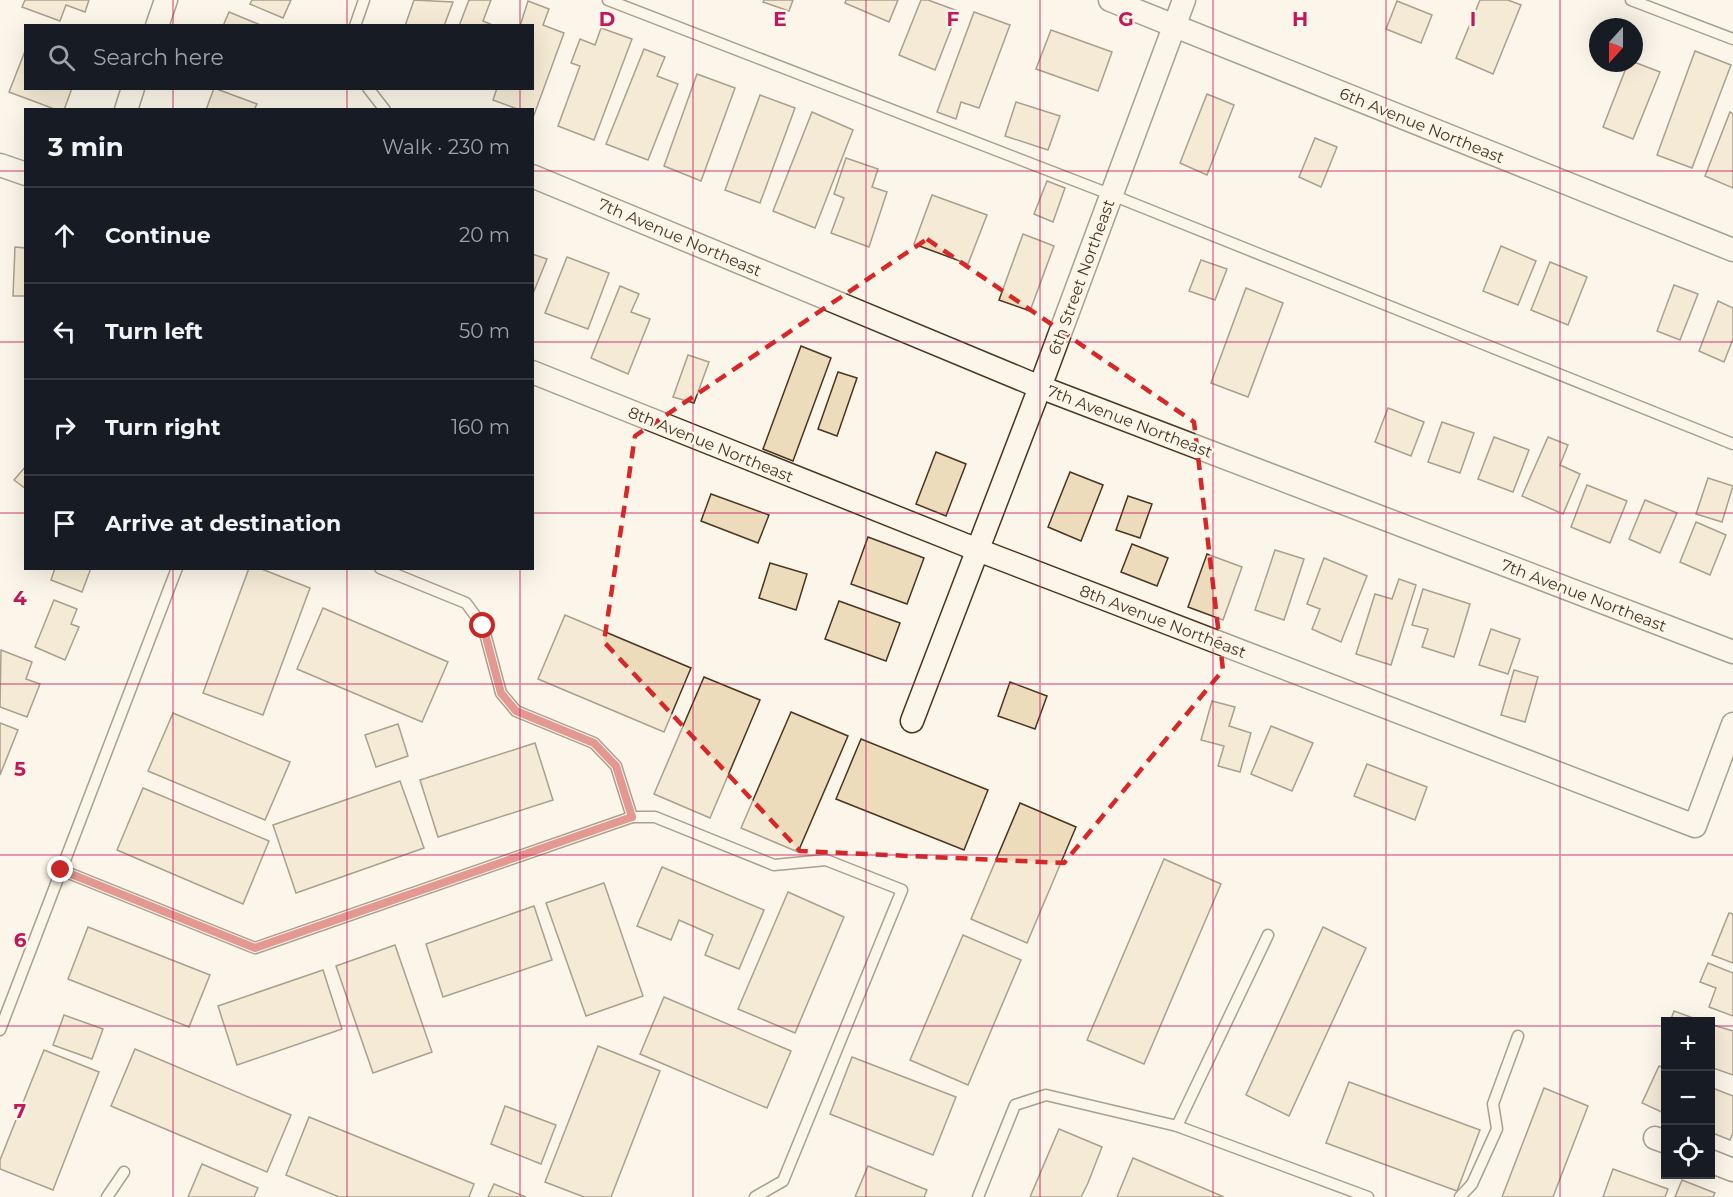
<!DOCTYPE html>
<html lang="en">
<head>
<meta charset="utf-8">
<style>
	:root { --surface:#171b24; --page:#20242c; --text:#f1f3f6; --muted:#9ea1a6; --line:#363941 }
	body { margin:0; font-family:Montserrat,sans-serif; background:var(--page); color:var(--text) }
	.controls { position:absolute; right:18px; bottom:18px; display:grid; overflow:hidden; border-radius:0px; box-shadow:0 6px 24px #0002 }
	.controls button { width:54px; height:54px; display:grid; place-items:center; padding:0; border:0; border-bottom:2px solid var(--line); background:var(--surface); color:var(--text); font:30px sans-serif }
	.compass { position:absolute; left:1589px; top:18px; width:54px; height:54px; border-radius:50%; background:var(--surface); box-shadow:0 6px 24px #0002; rotate:201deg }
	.stop { position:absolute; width:18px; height:18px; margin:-14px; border:4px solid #c62828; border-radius:50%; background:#fff }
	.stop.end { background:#c62828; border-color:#fff; box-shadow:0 2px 6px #0008 }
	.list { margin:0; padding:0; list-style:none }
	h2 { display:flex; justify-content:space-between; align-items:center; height:78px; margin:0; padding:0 24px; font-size:26px }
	h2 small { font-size:20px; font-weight:400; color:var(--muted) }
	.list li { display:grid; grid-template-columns:39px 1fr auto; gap:18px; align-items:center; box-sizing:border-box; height:96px; padding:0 24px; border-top:2px solid var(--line) }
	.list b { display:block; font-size:22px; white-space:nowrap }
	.list em { font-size:20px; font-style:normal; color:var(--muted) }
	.icon { flex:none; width:33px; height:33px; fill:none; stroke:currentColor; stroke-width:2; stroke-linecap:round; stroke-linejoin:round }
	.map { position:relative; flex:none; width:1733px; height:1197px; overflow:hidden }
	.search { position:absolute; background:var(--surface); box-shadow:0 6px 24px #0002; left:24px; top:24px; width:510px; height:66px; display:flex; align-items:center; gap:15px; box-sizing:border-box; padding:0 21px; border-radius:0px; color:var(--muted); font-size:22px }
	.panel { position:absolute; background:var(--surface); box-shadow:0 6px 24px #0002; left:24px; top:108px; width:510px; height:462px; border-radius:0px }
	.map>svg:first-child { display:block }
</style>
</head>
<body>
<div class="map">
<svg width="1733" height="1197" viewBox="0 0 1733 1197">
	<rect width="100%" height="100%" fill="#fbf6e9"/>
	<g fill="#ecdcbc" stroke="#4a3520" stroke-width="1.5">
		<path d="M25,0H89L85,12L66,5L60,21L22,7Z"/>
		<path d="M252,0H291L283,18L250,4Z"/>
		<path d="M414,0L453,2L444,26H405Z"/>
		<path d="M469,0H491L483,21L495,26H459Z"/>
		<path d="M764,0H793L789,11L763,2Z"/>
		<path d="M846,0H898L889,22L845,3Z"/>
		<path d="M921,0H928L958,11L935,70L899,55Z"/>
		<path d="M1480,0H1508L1521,5L1493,74L1456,58Z"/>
		<path d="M528,1L549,9L543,25L564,33L534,115L532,110H520L493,100L497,88H532V26H520Z"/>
		<path d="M1397,1L1432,15L1421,43L1386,29Z"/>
		<path d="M229,12L263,26H223Z"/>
		<path d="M974,12L1010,25L979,108L961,102L956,119L937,112Z"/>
		<path d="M601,28L632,39L594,140L558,126L580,66L571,63L580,39L595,45Z"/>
		<path d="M1051,30L1112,52L1098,91L1036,69Z"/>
		<path d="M644,49L665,57L657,76L678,84L648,160L606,144Z"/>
		<path d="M25,51L26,88H72L64,110H57L9,92Z"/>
		<path d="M1695,51L1731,65L1692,168L1657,155Z"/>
		<path d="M1634,62L1660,72L1633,139L1603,127L1628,63Z"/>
		<path d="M697,74L735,88L701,181L664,166Z"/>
		<path d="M214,88L257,104L254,110H206Z"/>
		<path d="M1207,94L1234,105L1207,175L1180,163Z"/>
		<path d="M760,95L795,108L760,203L725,190Z"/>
		<path d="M1016,102L1060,116L1048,150L1005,136Z"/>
		<path d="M812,112L853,130L815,228L773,211Z"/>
		<path d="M1730,112L1733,114V188L1705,176Z"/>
		<path d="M1315,138L1337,147L1321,187L1299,177Z"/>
		<path d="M846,158L878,169L872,187L887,192L869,247L831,233L844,198L834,194Z"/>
		<path d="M1047,181L1065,188L1053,222L1034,214Z"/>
		<path d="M932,195L987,215L968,264L914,244Z"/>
		<path d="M1023,234L1054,246L1030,311L999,300Z"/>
		<path d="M1501,246L1536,261L1518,305L1483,291Z"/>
		<path d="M15,247L26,248V296H13Z"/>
		<path d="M532,254L547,259L532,296Z"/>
		<path d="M567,257L609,273L588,329L545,313Z"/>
		<path d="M1201,260L1227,269L1215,300L1189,291Z"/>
		<path d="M1550,262L1587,277L1568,325L1531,310Z"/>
		<path d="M1674,285L1698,294L1680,340L1657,331Z"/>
		<path d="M620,286L639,294L631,312L650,319L628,374L591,358Z"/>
		<path d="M1246,288L1283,303L1248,397L1211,383Z"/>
		<path d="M1718,301L1733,308V339L1724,362L1699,351Z"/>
		<path d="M801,346L831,358L793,461L763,449Z"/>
		<path d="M688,355L709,362L694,403L673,397Z"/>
		<path d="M838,372L857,378L837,436L818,429Z"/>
		<path d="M1388,408L1424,422L1411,456L1375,442Z"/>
		<path d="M1442,422L1474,433L1460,473L1428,462Z"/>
		<path d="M1494,437L1529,450L1513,492L1478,479Z"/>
		<path d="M1548,437L1568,445L1560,465L1580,474L1563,514L1522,496Z"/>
		<path d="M936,452L966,464L946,516L916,504Z"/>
		<path d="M26,466V489L14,480Z"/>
		<path d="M1070,472L1103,485L1081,541L1048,527Z"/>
		<path d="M1708,478L1733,486L1722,522L1696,514Z"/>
		<path d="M1587,485L1627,501L1610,543L1571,527Z"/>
		<path d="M711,494L769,515L758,543L701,521Z"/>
		<path d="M1128,496L1152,504L1140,538L1116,530Z"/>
		<path d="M1645,500L1677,513L1660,553L1629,539Z"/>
		<path d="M1696,522L1726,535L1710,575L1680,562Z"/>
		<path d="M868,537L924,558L907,604L851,584Z"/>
		<path d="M1132,544L1168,558L1157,586L1121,572Z"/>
		<path d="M1275,550L1304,559L1284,620L1255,610Z"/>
		<path d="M1207,554L1242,567L1223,620L1188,607Z"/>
		<path d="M1324,558L1367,576L1341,642L1312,629L1320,609L1307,604Z"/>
		<path d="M770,563L807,574L796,610L759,598Z"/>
		<path d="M55,568H91L82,592L51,580Z"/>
		<path d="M249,568H259L310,588L263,715L203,693Z"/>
		<path d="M1399,579L1416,585L1391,665L1356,654L1375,594L1392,599Z"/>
		<path d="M1423,589L1470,604L1454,657L1422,647L1428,629L1412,625Z"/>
		<path d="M54,600L77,609L71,624L79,627L65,660L35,647Z"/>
		<path d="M839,601L900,623L886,661L825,639Z"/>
		<path d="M323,608L448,662L422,722L297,669Z"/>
		<path d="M565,615L691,668L664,732L538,679Z"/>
		<path d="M1491,629L1520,639L1508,674L1479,665Z"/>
		<path d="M1,650L32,662L26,679L40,684L27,717L0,707Z"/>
		<path d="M1514,670L1538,677L1525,722L1501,715Z"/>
		<path d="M704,677L760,700L710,818L654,794Z"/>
		<path d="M1010,682L1047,696L1035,729L998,716Z"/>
		<path d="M1212,701L1235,707L1229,726L1251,733L1240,772L1218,766L1224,746L1201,740Z"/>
		<path d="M791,712L848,736L798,852L741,828Z"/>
		<path d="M173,713L290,762L265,820L148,771Z"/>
		<path d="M0,723L18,730L0,775Z"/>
		<path d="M398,724L408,756L376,767L365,735Z"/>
		<path d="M1271,726L1313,743L1292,791L1251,774Z"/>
		<path d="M861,739L988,790L964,850L836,799Z"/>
		<path d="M535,743L553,800L438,837L420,780Z"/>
		<path d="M1367,764L1427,787L1415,820L1354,796Z"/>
		<path d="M400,781L424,848L296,893L273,825Z"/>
		<path d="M143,788L269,841L243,904L117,850Z"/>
		<path d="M1020,803L1076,827L1027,943L971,919Z"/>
		<path d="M1164,859L1221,884L1144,1064L1087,1040Z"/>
		<path d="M662,867L764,910L739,969L705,955L713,935L679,920L671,940L637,926Z"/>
		<path d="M604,883L643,996L586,1016L546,903Z"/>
		<path d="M788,892L844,917L795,1033L738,1009Z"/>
		<path d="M534,906L552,960L443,997L426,944Z"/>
		<path d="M1729,913L1733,914V963L1712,955Z"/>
		<path d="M88,927L210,975L189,1027L68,979Z"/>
		<path d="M1323,927L1366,948L1289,1116L1246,1095Z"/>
		<path d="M963,935L1021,960L968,1085L910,1060Z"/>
		<path d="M395,945L432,1052L373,1073L336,966Z"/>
		<path d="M1708,963L1733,973V1016L1709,1007L1716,988L1700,982Z"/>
		<path d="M323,970L342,1029L237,1065L218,1006Z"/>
		<path d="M664,997L791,1051L767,1108L640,1054Z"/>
		<path d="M1674,1011L1704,1022H1670Z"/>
		<path d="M64,1015L103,1029L92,1059L53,1045Z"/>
		<path d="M1710,1024L1733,1031V1075L1710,1067Z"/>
		<path d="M598,1046L660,1071L611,1197H584L545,1182Z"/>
		<path d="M135,1049L291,1115L267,1172L111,1106Z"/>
		<path d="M44,1050L99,1072L53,1190L0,1169V1160Z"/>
		<path d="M852,1057L956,1097L933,1155L830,1114Z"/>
		<path d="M1659,1066L1666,1069V1114L1642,1103Z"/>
		<path d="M1349,1082L1480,1130L1457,1191L1326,1143Z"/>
		<path d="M1710,1087L1733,1096V1133L1730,1140L1710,1132Z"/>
		<path d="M1544,1088L1588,1106L1553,1197H1502Z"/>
		<path d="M505,1106L556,1125L541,1164L491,1144Z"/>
		<path d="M309,1117L474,1184L469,1197H339L286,1175Z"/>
		<path d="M1059,1129L1102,1147L1088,1183L1081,1197H1030Z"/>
		<path d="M1133,1158L1224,1197H1117Z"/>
		<path d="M202,1164L258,1188L254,1197H188Z"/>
		<path d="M868,1166L927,1190L924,1197H855Z"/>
		<path d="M1613,1169L1668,1189L1665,1197H1603Z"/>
		<path d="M1682,1180L1715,1193L1713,1197H1675Z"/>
		<path d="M494,1184L526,1197H488Z"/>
	</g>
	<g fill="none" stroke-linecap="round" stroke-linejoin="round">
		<g stroke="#4a3520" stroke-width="13">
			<g id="service">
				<path d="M608,0L1112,195L1733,444"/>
				<path d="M1631,0L1733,39"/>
				<path d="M355,26L364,0"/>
				<path d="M368,88L385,110"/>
				<path d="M632,817H655L774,865L826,860L902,890L783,1181L755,1197"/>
				<path d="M61,870L255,948L632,817L616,766L594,743L516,711L501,693L483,626L466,603L380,568"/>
				<path d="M0,1030L177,568"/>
				<path d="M1177,1126L1268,935"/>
				<path d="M107,1197L124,1172"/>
				<path d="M978,1197L1015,1105L1046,1095L1177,1126L1368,1197"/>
				<path d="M1460,1197L1472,1184L1497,1129L1493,1104L1518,1036"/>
			</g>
		</g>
		<g stroke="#4a3520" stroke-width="25">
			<g id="minor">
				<path d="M1110,0L1733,250"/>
				<path d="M157,26L166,0"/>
				<path d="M126,110L133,88"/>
				<path d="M0,165L26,174"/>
				<path d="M532,176L1040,387L1733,652"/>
				<path d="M532,372L978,550L1695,826L1733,724"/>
				<path d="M912,721L1040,387L1184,0"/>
				<path d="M1655,1138L1666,1142"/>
				<path d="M1710,1161L1733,1170"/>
			</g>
		</g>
		<use href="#service" stroke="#fbf6e9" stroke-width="10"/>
		<use href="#minor" stroke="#fbf6e9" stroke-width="22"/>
	</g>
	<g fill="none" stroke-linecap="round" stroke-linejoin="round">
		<path stroke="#c62828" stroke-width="8" d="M61,870L255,948L632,817L616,766L594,743L516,711L501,693L483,626"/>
	</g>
	<path d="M0 0H1733V1197H0ZM927,239L1194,422L1223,670L1064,863L800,851L604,642L635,436Z" fill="#fbf6e9" fill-opacity=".55" fill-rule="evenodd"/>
	<path fill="none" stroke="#d62828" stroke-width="4.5" stroke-dasharray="12 8" stroke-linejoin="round" d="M927,239L1194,422L1223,670L1064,863L800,851L604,642L635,436Z"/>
	<path fill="none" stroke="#c2185b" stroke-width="1.5" stroke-opacity="0.55" d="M173,0V26M347,0V26M520,0V26M693,0V1197M866,0V1197M1040,0V1197M1213,0V1197M1386,0V1197M1560,0V1197M173,88V110M347,88V110M520,88V110M0,171H26M532,171H1733M0,342H26M532,342H1733M0,513H26M532,513H1733M173,568V1197M347,568V1197M520,568V1197M0,684H1733M0,855H1733M0,1026H1666M1710,1026H1733"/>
	<g text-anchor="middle" stroke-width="4.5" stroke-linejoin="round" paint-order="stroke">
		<g font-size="16" fill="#4a3520" stroke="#fbf6e9">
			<text transform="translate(1422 125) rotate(22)" y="6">6th Avenue Northeast</text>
			<text transform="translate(680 237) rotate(23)" y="6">7th Avenue Northeast</text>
			<text transform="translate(1081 277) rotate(-70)" y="6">6th Street Northeast</text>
			<text transform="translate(1130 421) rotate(21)" y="6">7th Avenue Northeast</text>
			<text transform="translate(711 444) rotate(22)" y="6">8th Avenue Northeast</text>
			<text transform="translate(1584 595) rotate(21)" y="6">7th Avenue Northeast</text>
			<text transform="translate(1163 621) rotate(21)" y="6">8th Avenue Northeast</text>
		</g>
	</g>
	<g font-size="20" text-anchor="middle" font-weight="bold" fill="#c2185b" stroke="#fbf6e9" stroke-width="4.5" stroke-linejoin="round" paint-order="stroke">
		<text x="607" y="26">D</text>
		<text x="780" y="26">E</text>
		<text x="953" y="26">F</text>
		<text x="1126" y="26">G</text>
		<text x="1300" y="26">H</text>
		<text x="1473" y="26">I</text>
		<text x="20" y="605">4</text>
		<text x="20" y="776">5</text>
		<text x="20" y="947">6</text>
		<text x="20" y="1118">7</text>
	</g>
</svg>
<div class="controls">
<button>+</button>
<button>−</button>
<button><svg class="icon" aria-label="locate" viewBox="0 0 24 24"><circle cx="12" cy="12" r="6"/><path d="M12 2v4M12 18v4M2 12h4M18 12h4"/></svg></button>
</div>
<svg class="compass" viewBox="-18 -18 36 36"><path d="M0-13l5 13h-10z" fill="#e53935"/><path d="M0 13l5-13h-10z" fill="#9ea1a6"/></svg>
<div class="stop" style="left:483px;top:626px"></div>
<div class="stop end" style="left:61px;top:870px"></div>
<div class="search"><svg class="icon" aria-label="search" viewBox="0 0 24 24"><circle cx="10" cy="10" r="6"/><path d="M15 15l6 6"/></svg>Search here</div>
<section class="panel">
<h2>3 min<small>Walk · 230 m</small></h2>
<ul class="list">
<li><svg class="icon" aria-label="ahead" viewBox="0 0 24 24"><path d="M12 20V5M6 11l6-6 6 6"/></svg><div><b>Continue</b></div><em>20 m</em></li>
<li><svg class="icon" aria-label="left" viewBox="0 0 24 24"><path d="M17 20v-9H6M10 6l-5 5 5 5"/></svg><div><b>Turn left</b></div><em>50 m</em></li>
<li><svg class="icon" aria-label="right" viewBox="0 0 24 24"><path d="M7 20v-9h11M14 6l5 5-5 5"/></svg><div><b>Turn right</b></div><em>160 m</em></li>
<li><svg class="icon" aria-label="arrive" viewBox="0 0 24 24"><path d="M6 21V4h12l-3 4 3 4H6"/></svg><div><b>Arrive at destination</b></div></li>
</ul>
</section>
</div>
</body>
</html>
